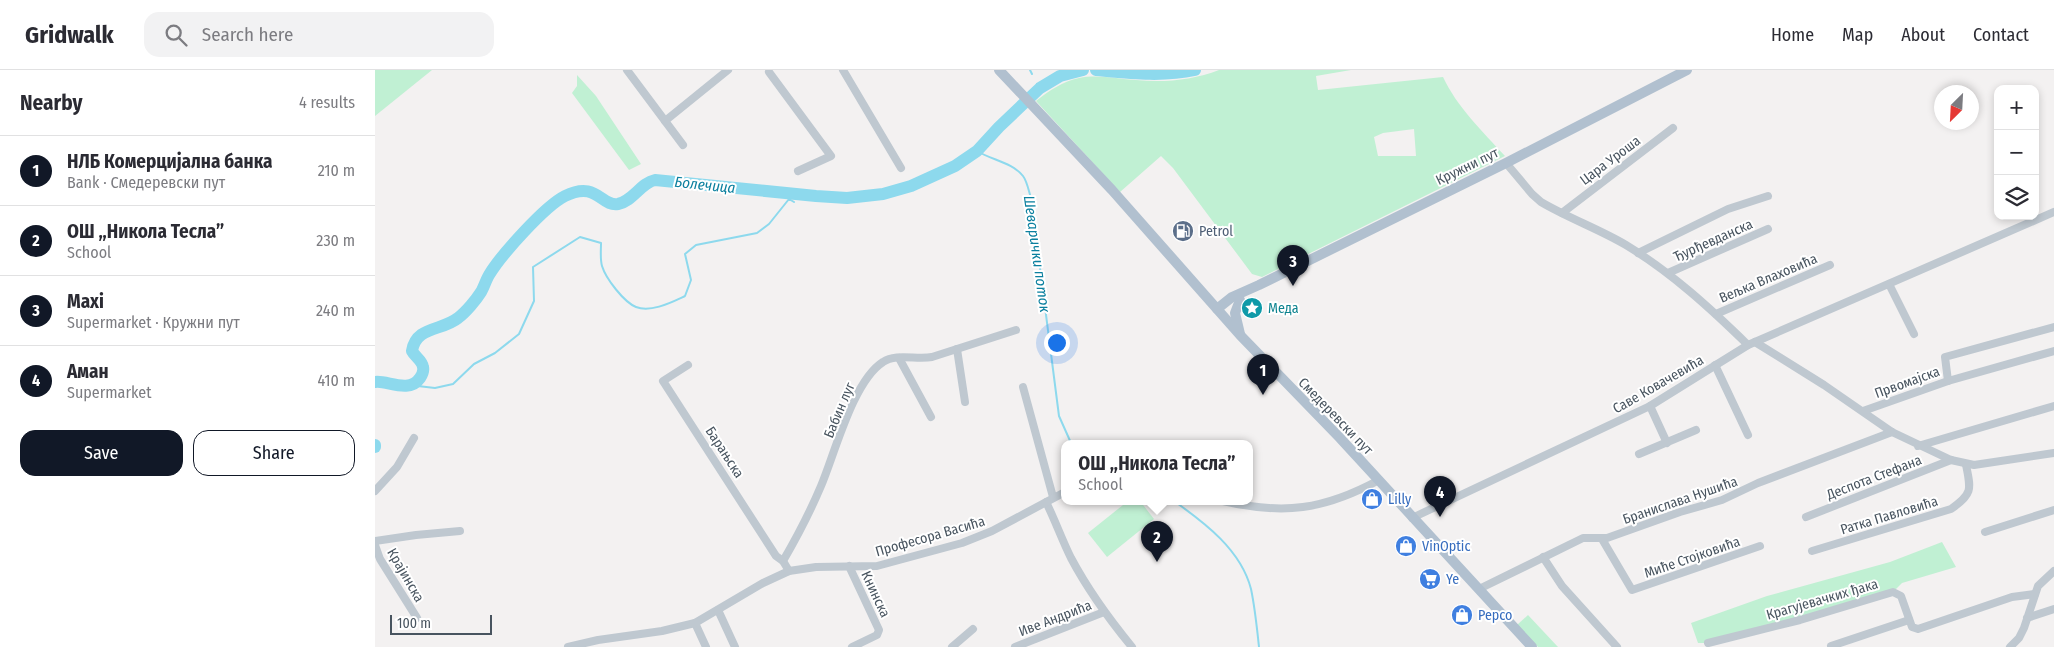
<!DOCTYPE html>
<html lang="en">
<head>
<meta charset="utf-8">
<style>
	:root { --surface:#fff; --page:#f2f2f3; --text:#2b2b33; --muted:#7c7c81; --line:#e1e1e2; --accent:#111827 }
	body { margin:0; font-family:"Fira Sans Condensed",sans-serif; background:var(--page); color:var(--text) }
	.controls { position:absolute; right:15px; top:15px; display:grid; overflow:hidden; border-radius:10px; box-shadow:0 2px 8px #0003 }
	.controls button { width:45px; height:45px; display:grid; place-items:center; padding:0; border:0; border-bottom:1px solid var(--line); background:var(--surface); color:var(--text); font:25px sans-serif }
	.compass { position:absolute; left:1559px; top:15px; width:45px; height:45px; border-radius:50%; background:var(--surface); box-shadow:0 2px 8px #0003; rotate:204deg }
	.scale { position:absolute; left:15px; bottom:12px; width:102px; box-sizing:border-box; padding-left:5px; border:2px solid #48545f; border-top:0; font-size:14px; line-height:18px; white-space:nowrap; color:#48545f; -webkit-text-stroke:4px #fff; paint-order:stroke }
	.you { position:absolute; left:681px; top:272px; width:18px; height:18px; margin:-12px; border:4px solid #fff; border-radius:50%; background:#1a73e8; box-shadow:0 0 0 8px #1a73e833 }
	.badge { display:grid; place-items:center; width:32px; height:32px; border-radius:50%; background:var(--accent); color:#fff; font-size:16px; font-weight:700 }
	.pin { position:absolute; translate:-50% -41px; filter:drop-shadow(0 1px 2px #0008) }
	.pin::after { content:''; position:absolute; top:26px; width:18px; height:15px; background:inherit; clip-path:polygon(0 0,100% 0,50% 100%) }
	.popup { position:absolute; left:686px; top:370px; width:192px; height:65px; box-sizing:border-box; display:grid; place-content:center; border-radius:10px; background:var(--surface); filter:drop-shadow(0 1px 4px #0005); font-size:16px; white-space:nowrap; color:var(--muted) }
	.popup b { font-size:19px; color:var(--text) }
	.popup::after { content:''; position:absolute; left:50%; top:100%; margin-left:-10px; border:10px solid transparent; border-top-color:var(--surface) }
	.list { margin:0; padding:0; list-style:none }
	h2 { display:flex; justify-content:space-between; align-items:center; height:65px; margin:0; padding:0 20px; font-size:21px }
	h2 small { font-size:16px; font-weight:400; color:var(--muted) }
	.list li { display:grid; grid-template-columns:32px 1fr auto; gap:15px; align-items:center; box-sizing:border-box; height:70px; padding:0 20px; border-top:1px solid var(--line) }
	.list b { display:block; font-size:19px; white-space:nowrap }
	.list p { margin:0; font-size:16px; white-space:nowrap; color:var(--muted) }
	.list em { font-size:16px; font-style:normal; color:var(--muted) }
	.actions { display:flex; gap:10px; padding:15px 20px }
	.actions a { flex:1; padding:11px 0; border:1px solid var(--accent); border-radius:15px; text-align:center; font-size:18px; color:var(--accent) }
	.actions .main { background:var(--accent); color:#fff }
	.icon { flex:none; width:28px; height:28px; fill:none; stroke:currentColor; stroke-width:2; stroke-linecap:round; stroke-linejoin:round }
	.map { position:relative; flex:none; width:1679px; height:577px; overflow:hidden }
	header { display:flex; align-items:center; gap:30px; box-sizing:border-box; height:70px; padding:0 25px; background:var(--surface); border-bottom:1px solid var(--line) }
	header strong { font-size:24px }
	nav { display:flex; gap:28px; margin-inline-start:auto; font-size:18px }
	.search { width:350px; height:45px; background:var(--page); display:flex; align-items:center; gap:12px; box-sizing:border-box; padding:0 18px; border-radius:15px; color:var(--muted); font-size:19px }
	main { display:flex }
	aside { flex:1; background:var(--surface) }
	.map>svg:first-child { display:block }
</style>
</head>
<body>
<header>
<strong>Gridwalk</strong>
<div class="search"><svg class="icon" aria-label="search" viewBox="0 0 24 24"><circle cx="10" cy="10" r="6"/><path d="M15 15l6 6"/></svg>Search here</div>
<nav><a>Home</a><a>Map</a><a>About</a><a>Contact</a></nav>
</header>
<main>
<aside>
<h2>Nearby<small>4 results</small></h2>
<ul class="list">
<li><span class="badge">1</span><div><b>НЛБ Комерцијална банка</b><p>Bank · Смедеревски пут</p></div><em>210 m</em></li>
<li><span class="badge">2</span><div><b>ОШ „Никола Тесла”</b><p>School</p></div><em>230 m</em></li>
<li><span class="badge">3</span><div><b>Maxi</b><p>Supermarket · Кружни пут</p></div><em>240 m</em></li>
<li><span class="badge">4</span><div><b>Аман</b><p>Supermarket</p></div><em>410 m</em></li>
</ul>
<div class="actions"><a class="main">Save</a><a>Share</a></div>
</aside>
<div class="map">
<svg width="1679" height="577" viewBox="0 0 1679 577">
	<rect width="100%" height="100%" fill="#f3f1f1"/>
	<g fill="#c0f0d3" fill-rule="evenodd">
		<path d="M0,0H57L0,46Z"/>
		<path d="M844,0H976L941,6L943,20L1068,7C1082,37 1108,62 1130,86L887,207L877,204L798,98L786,86L745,122L661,31C674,21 688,11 704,8C723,4 743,9 761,10C789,13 818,10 844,0ZM1039,59L1041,86H1003L999,67L1008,63Z"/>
		<path d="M202,5L221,26L266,94L254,100L197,23L202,16Z"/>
		<path d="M753,431H765L779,449L732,487L713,463Z"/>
		<path d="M1567,472L1581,497L1527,513L1518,522L1333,573H1323L1316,553L1392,526L1515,492Z"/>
		<path d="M1153,545L1183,577H1163L1142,555Z"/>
	</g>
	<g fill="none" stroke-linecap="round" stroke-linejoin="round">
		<g stroke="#8dd9ed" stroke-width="2">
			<path d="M655,0L657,4"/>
			<path d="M662,14L665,18"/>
			<path d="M602,81C616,90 637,92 648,106C652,111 654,122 656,128L684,346L696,373"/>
			<path d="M34,315L60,318L78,314L99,294L120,283L144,264L159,231L158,197L205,167L226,173C226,180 225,189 227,196C231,209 249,232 261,237C276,243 297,232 310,226L316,210L310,184L321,175L382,163L394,154L414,129L419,132"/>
			<path d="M799,431C830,453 866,480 876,519C880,538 882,558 884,577"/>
		</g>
		<g stroke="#8dd9ed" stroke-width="12">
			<path d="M721,0C754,3 787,7 820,0"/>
			<path d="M0,312C12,310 34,324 45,308C47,305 49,301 48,297C47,290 40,287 37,281C41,256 67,261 83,248C91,242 101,230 106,222C109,217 111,210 114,205C126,185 170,136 190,126C222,110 226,137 243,134C258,131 266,113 280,110L441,126L472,128L508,124L536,116L580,96L602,81L624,57L665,18L685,6L708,0"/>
			<path d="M0,375V377"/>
		</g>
		<g stroke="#bfc8d0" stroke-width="8">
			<path d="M252,0L308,75"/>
			<path d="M468,0L526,98"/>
			<path d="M394,2L456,86L423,101"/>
			<path d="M290,51L353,0"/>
			<path d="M1131,93L1157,124L1166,132C1193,148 1224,159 1251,175C1297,203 1335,238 1373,275"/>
			<path d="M1187,143L1298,58"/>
			<path d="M1263,183L1353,139L1393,126"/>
			<path d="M1293,203L1393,159"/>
			<path d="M1514,214L1539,264"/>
			<path d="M1341,244L1455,195"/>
			<path d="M1380,272L1449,315L1517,362L1576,390L1599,395L1679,383"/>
			<path d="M582,279L590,332"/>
			<path d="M524,288L556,347"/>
			<path d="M313,295L288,311L401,486L408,491"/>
			<path d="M1340,295L1373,365"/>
			<path d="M1573,311L1570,287L1679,257"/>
			<path d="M648,317L678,427"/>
			<path d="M1275,336L1292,373"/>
			<path d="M1488,341L1573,311L1679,281"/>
			<path d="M1543,376L1679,336"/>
			<path d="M1264,384L1321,360"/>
			<path d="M0,421L22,397L39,368"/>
			<path d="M848,431C908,445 949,440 1004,410"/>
			<path d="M671,432C680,450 687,470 696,488C713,520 734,549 757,577"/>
			<path d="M1431,447L1576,390"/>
			<path d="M1037,448L1275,336L1373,275L1679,142"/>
			<path d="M1610,462L1679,440"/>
			<path d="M1227,469L1257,520L1385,476"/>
			<path d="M0,471L41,465L85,461"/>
			<path d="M0,475L5,489L42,548"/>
			<path d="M1437,481L1576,439C1598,424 1596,419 1591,395"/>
			<path d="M1168,487L1187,516L1242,577"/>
			<path d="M474,496L504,560L502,565L477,577"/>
			<path d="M414,501L408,491C422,467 435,442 446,416C460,383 478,311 508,292C521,283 542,290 557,287L641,260"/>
			<path d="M1104,519L1208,468H1232L1305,442L1347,430L1383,413L1517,362"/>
			<path d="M343,540L360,577"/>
			<path d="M1652,548L1679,539"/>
			<path d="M320,553L331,577"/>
			<path d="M1333,573L1425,550L1518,522L1526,526L1537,557L1543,559L1637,527L1660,524"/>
			<path d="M1456,576L1534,550"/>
			<path d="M193,577L223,570L287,561L320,553L388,513L414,501L441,497L502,496L587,473L617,461L690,422"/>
			<path d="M577,577L598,559"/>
			<path d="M640,577L729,542"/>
			<path d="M1635,577L1644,568L1649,558L1663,516L1679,501"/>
		</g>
		<g stroke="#b1c0cf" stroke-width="10">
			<path d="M624,0L737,120L865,265L965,368L1157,577"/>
			<path d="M842,239L857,227L884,215L1131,93L1312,0"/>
			<path d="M865,264L860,243L865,230"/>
		</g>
	</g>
	<defs>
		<g id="fuel-disc" transform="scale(1.125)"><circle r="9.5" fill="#5c6f8a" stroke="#fff"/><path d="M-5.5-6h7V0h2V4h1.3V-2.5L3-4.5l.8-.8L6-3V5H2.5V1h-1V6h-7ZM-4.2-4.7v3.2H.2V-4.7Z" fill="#fff"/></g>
		<g id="sight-disc" transform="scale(1.125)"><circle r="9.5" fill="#0f9aa8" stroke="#fff"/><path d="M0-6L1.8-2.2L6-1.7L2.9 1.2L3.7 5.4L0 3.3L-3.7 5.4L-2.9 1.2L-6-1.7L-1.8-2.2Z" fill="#fff"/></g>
		<g id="shop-disc" transform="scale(1.125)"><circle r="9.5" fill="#3f7fe0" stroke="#fff"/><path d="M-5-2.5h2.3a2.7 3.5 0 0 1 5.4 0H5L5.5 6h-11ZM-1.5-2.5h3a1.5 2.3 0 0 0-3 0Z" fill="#fff"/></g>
		<g id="supermarket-disc" transform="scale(1.125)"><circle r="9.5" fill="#3f7fe0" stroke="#fff"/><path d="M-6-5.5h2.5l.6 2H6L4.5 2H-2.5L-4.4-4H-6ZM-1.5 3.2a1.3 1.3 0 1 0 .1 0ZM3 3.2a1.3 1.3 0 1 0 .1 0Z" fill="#fff"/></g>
	</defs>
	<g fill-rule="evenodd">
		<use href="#fuel-disc" x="808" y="161"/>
		<use href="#sight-disc" x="877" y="238"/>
		<use href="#shop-disc" x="997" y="429"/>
		<use href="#shop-disc" x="1031" y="476"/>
		<use href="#supermarket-disc" x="1055" y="509"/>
		<use href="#shop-disc" x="1087" y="545"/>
	</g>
	<g text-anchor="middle" stroke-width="4" stroke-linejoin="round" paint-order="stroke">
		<g font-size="14" fill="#48545f" stroke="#fff">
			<text transform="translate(1235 90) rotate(-37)" y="5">Цара Уроша</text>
			<text transform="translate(1092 96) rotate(-26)" y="5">Кружни пут</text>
			<text transform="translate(1338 170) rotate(-24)" y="5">Ђурђевданска</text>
			<text transform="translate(1393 208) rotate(-23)" y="5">Вељка Влаховића</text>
			<text transform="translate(1532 312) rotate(-20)" y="5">Првомајска</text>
			<text transform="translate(1283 314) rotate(-30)" y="5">Саве Ковачевића</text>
			<text transform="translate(464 340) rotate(-67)" y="5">Бабин луг</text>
			<text transform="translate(961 346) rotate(46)" y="5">Смедеревски пут</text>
			<text transform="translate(350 382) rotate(57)" y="5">Барањска</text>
			<text transform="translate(1499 407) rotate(-21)" y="5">Деспота Стефана</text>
			<text transform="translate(1305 430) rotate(-19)" y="5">Бранислава Нушића</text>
			<text transform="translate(1514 445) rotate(-17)" y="5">Ратка Павловића</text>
			<text transform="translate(555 466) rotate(-16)" y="5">Професора Васића</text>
			<text transform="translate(1317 487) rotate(-19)" y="5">Миће Стојковића</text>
			<text transform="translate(31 505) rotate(60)" y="5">Крајинска</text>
			<text transform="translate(501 524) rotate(65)" y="5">Книнска</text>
			<text transform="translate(1447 529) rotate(-16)" y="5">Крагујевачких ђака</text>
			<text transform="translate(680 548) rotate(-21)" y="5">Иве Андрића</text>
		</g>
		<g font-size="14" fill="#4e5e75" stroke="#fff" text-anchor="start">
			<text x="824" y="166">Petrol</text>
		</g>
		<g font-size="14" fill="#0d838f" stroke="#fff" text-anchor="start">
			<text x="893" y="243">Меда</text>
		</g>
		<g font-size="14" fill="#366cbe" stroke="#fff" text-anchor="start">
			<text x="1013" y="434">Lilly</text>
			<text x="1047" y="481">VinOptic</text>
			<text x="1071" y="514">Ye</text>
			<text x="1103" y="550">Pepco</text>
		</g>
		<g font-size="15" font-style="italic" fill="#0c809f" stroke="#fff">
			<text transform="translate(330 115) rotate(6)" y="5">Болечица</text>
			<text transform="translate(662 184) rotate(82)" y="5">Шеварички поток</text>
		</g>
	</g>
</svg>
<div class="controls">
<button>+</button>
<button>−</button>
<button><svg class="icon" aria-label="layers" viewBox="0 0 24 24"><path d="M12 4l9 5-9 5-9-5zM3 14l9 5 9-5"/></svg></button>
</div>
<svg class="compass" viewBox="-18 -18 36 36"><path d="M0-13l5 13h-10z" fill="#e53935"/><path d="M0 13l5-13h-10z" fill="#7c7c81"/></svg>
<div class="scale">100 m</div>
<div class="you"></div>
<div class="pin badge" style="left:888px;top:325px">1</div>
<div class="pin badge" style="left:782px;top:492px">2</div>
<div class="popup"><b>ОШ „Никола Тесла”</b>School</div>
<div class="pin badge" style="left:918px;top:216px">3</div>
<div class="pin badge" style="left:1065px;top:447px">4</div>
</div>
</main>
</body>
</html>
